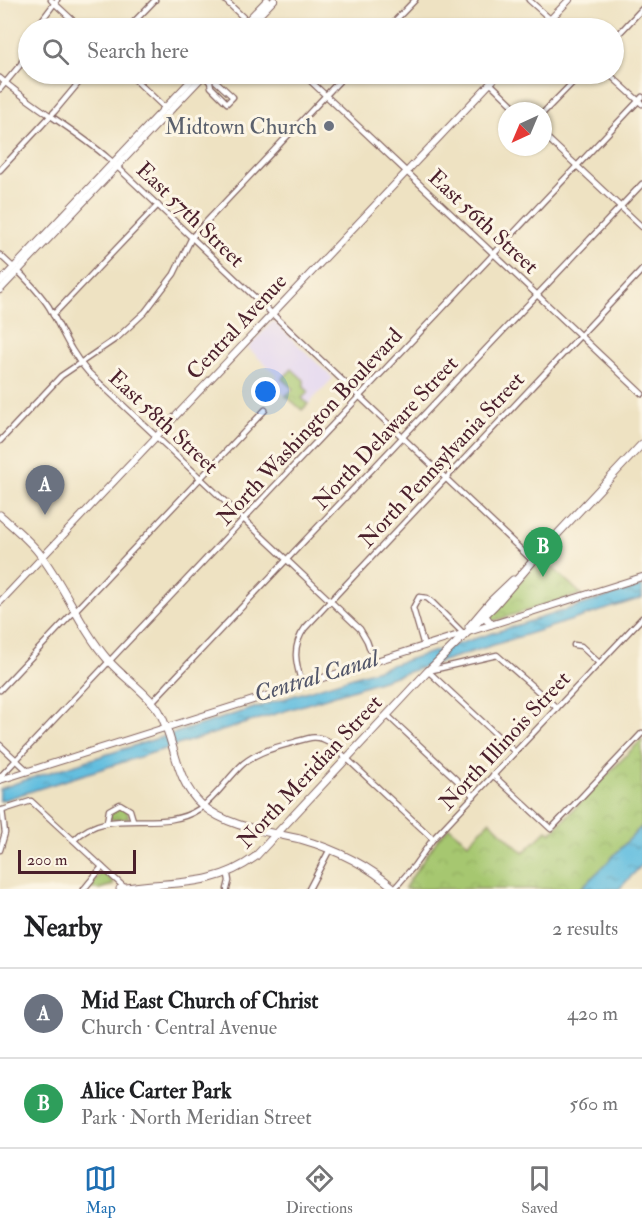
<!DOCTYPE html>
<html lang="en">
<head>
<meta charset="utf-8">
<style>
	:root { --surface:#fff; --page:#f2f2f2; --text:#202124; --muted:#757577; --line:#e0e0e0; --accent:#1f6fb2 }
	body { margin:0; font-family:"IM FELL Double Pica",serif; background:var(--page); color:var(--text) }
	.compass { position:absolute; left:498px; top:102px; width:54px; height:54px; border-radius:50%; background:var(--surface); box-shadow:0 2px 4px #0004; rotate:224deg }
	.scale { position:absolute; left:18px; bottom:15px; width:118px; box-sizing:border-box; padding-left:6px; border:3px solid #4a1f2b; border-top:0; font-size:16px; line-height:21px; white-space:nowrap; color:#4a1f2b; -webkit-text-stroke:4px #fcf5e5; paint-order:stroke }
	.you { position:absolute; left:266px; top:392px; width:21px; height:21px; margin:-15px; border:4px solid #fff; border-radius:50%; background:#1a73e8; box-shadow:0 0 0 9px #1a73e833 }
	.badge { display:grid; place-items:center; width:39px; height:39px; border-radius:50%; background:var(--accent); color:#fff; font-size:20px; font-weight:700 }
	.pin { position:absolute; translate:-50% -50px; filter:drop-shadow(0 2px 3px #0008) }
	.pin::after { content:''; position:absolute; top:32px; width:21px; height:18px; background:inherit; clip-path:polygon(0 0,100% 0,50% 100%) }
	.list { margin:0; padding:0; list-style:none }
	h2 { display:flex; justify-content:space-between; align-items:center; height:78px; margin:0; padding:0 24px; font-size:26px }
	h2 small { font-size:20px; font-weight:400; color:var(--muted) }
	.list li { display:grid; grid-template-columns:39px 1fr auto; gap:18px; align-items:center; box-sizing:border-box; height:90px; padding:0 24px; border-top:2px solid var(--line) }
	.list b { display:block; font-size:22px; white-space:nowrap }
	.list p { margin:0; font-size:20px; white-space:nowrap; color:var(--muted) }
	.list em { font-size:20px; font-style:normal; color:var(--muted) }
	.icon { flex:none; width:33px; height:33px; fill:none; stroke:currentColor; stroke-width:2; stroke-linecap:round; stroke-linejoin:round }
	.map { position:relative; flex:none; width:642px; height:889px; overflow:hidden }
	.search { position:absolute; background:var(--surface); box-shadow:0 2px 4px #0004; left:18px; right:18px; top:18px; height:66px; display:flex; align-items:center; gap:15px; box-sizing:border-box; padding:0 21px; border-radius:33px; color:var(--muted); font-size:22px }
	.sheet { height:258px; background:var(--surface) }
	nav { display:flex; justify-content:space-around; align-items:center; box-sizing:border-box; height:84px; border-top:2px solid var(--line); background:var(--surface); font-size:16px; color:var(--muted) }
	nav a { display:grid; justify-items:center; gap:3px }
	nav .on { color:var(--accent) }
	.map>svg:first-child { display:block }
</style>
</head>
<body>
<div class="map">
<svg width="642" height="889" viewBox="0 0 642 889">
	<defs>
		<pattern id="grass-tufts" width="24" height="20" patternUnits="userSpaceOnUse" patternTransform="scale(1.5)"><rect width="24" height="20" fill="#a6c76f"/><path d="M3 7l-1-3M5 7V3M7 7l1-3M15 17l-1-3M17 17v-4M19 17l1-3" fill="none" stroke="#90aa60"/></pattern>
		<pattern id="park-crowns" width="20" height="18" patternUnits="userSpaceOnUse" patternTransform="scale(1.5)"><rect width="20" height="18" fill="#a6c76f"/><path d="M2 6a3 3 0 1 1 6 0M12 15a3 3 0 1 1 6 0" fill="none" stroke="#90aa60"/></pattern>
		<pattern id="water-ripples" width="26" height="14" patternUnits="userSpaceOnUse" patternTransform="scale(1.5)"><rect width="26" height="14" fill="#61bddf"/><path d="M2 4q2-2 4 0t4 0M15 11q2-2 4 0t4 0" fill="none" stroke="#5299b5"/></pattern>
	</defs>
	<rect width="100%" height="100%" fill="#fcf5e5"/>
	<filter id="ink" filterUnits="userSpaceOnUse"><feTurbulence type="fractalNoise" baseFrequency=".0167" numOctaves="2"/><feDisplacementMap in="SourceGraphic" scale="12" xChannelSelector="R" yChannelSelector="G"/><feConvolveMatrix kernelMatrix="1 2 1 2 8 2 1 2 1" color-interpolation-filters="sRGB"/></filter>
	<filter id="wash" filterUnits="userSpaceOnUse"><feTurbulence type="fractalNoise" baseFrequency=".008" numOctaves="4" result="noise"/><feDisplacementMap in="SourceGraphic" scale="24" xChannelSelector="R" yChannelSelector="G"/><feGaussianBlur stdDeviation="1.35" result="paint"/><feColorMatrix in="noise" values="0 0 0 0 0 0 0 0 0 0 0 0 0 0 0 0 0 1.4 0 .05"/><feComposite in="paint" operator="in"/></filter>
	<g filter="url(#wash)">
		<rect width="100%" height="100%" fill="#eee2c2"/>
		<path fill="#e1d4f3" d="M273,321L333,378L302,411L272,383L278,376L248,348Z"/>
		<g fill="url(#grass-tufts)" stroke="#78734d" stroke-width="1.5">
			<path d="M119,807L126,809L129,818L114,820L109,818L112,810Z"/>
			<path d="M102,872L114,883L113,885L99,889L87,888Z"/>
		</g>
		<g fill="url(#park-crowns)" stroke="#78734d" stroke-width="1.5">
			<path d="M292,369L304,380V387L309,392L302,398L308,404L302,410L286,396L293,389L282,379Z"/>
			<path d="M542,558L581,594L493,621L487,616Z"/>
			<path d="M642,739V826L600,870L580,889H405V887L438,839L449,827L468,843L490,821L523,853L547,830L551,833Z"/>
		</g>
		<g fill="url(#water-ripples)" stroke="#566e85" stroke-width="1.5">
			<path d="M642,586V598L0,801V789L19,782Z"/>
			<path d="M642,826V865L619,889H580L600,870Z"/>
		</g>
	</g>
	<g filter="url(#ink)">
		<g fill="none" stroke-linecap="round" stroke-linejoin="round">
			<g stroke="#836360" stroke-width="7">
				<g id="minor">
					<path d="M51,0L81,28"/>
					<path d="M225,0L247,21"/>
					<path d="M529,0L560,28"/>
					<path d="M36,28L57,0"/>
					<path d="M128,28L155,0"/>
					<path d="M388,28L415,0"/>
					<path d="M614,39L642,9"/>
					<path d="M129,74L165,108"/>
					<path d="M303,74L642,394"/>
					<path d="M609,74L642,104"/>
					<path d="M203,75L210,82L211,87L227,103L233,97L208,74"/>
					<path d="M0,78C34,108 75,129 109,159L533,561"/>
					<path d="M490,83L519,111"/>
					<path d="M0,89L21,64L28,45"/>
					<path d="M543,113L581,74"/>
					<path d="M543,134L642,227"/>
					<path d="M0,170L55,111L86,74"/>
					<path d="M0,255L14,268"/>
					<path d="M18,271C29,282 40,293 49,307C62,330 70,352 88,372L360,629L367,641L374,661"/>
					<path d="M53,315L158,205"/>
					<path d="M0,441L61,376L117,338L145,312L174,274L192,237L346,74"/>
					<path d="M574,645L581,646L599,663"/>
					<path d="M424,646L413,608L419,597L427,598L433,603L464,634"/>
					<path d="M428,671L497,655L557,708"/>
					<path d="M428,671L515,752"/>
					<path d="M302,684C296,664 291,647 305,628L642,270"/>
					<path d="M0,690L265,410"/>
					<path d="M152,702L642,184"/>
					<path d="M387,715L474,796"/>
					<path d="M0,745L28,771"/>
					<path d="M493,775L551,829L642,733"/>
					<path d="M0,777L642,97"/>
					<path d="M0,811L31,801L125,888"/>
					<path d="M107,822L109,810L120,804L130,810L133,820"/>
					<path d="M74,840C110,804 160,835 199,809C217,797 228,777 244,763C259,751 277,747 295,742C308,738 317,734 329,742L433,839"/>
					<path d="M0,850L5,833L2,810"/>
					<path d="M84,889L102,867"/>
					<path d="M227,889L229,881L228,875"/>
					<path d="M309,889L330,849"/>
					<path d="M394,889L414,866L433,839L642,618"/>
				</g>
			</g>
			<g stroke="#836360" stroke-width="8">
				<g id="secondary">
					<path d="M240,28L267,0"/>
					<path d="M247,28L274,0"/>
					<path d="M542,28L569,0"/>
					<path d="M0,282L197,74"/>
					<path d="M0,290L205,74"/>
					<path d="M0,602L499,74"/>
					<path d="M0,780L642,577"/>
				</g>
			</g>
			<g stroke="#836360" stroke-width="9">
				<g id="primary">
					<path d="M0,515C13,527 28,539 39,553C65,586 80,628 108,660C123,678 146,691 159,711C176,741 174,780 202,805C229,828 267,831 300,839C335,849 368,865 395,889"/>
					<path d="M484,615L491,624"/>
					<path d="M469,627L491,601L513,580"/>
					<path d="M120,889C170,880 212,889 255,857L428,671L495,605L533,561L542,554L550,542L642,444"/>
				</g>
			</g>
			<use href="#minor" stroke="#fff" stroke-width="4.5"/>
			<use href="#secondary" stroke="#fff" stroke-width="6"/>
			<use href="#primary" stroke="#fff" stroke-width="7"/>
		</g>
	</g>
	<circle fill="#6b7280" stroke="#fcf5e5" stroke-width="2" cx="329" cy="126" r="6"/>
	<g text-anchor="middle" stroke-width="6" stroke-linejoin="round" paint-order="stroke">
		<g font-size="22" fill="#5b616d" stroke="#fcf5e5" text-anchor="end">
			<text x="317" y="134">Midtown Church</text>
		</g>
		<g font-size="22" fill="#4a1f2b" stroke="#fcf5e5">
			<text transform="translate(191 214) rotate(44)" y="8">East 57th Street</text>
			<text transform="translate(484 221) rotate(43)" y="8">East 56th Street</text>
			<text transform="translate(236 326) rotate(-47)" y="8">Central Avenue</text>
			<text transform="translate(164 421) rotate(43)" y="8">East 58th Street</text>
			<text transform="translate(309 426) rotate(-47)" y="8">North Washington Boulevard</text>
			<text transform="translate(385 432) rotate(-47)" y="8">North Delaware Street</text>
			<text transform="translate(441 459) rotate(-47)" y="8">North Pennsylvania Street</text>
			<text transform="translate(504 740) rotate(-47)" y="8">North Illinois Street</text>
			<text transform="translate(309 771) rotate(-47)" y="8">North Meridian Street</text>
		</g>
		<g font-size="24" font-style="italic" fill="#52566a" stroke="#fcf5e5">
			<text transform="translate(316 676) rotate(-17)" y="8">Central Canal</text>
		</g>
	</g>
</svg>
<svg class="compass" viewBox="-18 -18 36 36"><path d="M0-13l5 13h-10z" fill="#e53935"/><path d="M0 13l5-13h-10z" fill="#757577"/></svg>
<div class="scale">200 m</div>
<div class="you"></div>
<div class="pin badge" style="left:45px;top:515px;background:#6b7280">A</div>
<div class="pin badge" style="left:543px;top:577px;background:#2e9e5b">B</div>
<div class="search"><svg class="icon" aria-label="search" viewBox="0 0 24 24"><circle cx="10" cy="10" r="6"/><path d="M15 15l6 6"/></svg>Search here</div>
</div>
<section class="sheet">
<h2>Nearby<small>2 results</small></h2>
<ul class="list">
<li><span class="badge" style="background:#6b7280">A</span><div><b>Mid East Church of Christ</b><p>Church · Central Avenue</p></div><em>420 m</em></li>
<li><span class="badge" style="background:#2e9e5b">B</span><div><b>Alice Carter Park</b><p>Park · North Meridian Street</p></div><em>560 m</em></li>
</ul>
</section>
<nav>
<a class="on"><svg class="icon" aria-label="map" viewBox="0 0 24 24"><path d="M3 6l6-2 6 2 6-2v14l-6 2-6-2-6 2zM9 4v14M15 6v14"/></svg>Map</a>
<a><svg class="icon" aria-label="directions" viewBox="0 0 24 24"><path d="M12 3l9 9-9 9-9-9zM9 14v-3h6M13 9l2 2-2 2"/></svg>Directions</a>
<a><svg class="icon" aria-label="saved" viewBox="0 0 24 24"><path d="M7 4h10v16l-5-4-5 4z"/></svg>Saved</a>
</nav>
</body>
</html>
